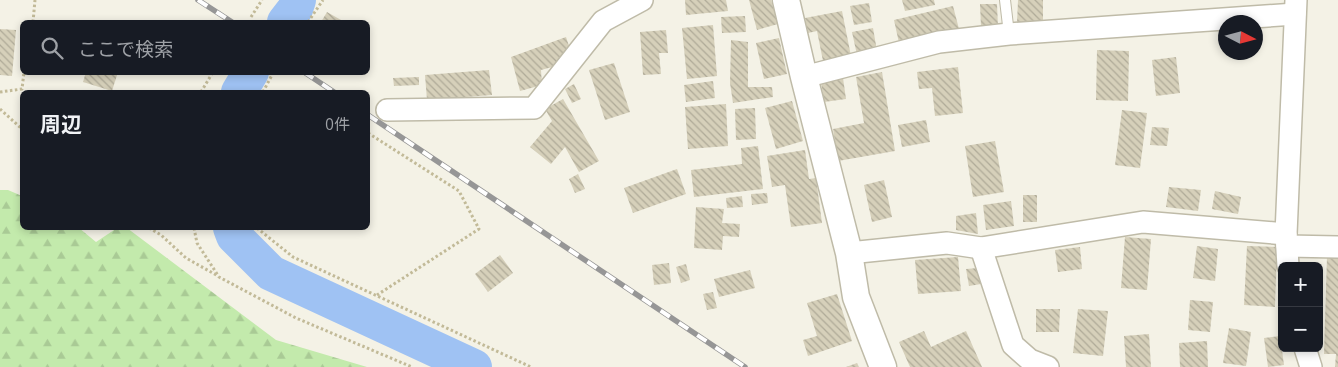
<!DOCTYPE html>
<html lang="ja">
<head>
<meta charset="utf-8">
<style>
	:root { --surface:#171b24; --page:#242831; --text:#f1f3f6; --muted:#9ea1a6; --line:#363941 }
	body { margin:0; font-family:Ubuntu,"Noto Sans JP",sans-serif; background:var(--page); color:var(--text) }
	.controls { position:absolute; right:15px; bottom:15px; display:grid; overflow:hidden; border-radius:8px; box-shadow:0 2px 8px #0003 }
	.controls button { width:45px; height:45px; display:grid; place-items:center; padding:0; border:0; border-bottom:1px solid var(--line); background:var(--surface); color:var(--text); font:25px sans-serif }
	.compass { position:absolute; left:1218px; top:15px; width:45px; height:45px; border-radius:50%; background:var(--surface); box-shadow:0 2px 8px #0003; rotate:96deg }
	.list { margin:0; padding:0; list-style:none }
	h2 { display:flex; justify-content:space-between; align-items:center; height:65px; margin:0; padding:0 20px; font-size:21px }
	h2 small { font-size:16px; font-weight:400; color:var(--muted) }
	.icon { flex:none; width:28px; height:28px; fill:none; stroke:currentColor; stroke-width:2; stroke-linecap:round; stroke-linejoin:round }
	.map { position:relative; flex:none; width:1338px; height:367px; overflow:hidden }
	.search { position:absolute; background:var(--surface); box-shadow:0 2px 8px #0003; left:20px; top:20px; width:350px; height:55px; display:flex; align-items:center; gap:12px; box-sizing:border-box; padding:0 18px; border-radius:8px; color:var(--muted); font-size:19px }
	.panel { position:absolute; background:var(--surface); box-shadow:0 2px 8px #0003; left:20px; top:90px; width:350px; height:140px; border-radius:8px }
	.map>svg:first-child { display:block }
</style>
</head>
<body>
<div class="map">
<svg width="1338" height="367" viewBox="0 0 1338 367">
	<defs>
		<pattern id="forest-firs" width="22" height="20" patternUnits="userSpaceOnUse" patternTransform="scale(1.25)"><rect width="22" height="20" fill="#c3eaac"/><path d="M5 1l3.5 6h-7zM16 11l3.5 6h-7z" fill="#a9ca95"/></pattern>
		<pattern id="building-back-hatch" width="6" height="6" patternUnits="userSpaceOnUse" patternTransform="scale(1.25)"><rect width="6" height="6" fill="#d6d0ba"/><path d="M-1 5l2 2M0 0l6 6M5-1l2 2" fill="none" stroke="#afaa98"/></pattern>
	</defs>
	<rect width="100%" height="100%" fill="#f4f2e6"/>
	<path fill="url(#forest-firs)" d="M0,190H8L22,196V228H79L96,242L117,228H127L276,340L367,367H0Z"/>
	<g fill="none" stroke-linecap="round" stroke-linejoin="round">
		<g stroke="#9fc2f3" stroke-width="36">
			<path d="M285,22L295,9L298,0"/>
			<path d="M239,92L251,72"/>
			<path d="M231,228L234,236L271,273L474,367"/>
		</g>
	</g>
	<g fill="url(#building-back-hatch)">
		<path d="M685,0H726L728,11L686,15Z"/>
		<path d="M749,0H771L778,24L757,30Z"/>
		<path d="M902,0H934L935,5L905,11Z"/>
		<path d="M1018,0H1043V23H1017Z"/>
		<path d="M869,3L872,22L854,25L850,6Z"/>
		<path d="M980,4H997L998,27H981Z"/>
		<path d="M953,6L959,29L899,43L894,20Z"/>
		<path d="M842,11L851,56L823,61L817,31L808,33L805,18Z"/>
		<path d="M327,12L341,20L339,22H321Z"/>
		<path d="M745,16L746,32L722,33L721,17Z"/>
		<path d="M713,25L717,76L687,79L682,28Z"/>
		<path d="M873,28L877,51L857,55L852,32Z"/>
		<path d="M0,29L16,30L12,76L0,75Z"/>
		<path d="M666,30L668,53H659L661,74L643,75L640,32Z"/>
		<path d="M566,37L571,52L556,66L541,70L542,85L520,91L511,57Z"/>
		<path d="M779,38L787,74L764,79L756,43Z"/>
		<path d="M731,40L748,42V87H772L773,97L733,103L730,83Z"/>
		<path d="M1097,50L1129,51L1128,101L1096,100Z"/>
		<path d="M1176,57L1180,93L1156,96L1152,60Z"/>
		<path d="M614,63L630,112L605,120L589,70Z"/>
		<path d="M958,67L963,113L935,116L932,88L919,89L917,72Z"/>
		<path d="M489,70L492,95L427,100L425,75Z"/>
		<path d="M86,72H118L112,91L83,82Z"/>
		<path d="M882,72L895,151L838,161L833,129L864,123L856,77Z"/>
		<path d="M419,77V85L394,86L393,78Z"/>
		<path d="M843,78L846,99L824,102L821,82Z"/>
		<path d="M713,81L715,98L686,102L684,85Z"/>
		<path d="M574,84L581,99L572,103L565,89Z"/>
		<path d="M563,99L599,161L579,172L565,147L551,164L530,147L552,121L545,109Z"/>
		<path d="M792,101L803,141L776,149L765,108Z"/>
		<path d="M726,104L728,146L688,149L685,107Z"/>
		<path d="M755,108L756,139L736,140L735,109Z"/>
		<path d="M1122,110L1147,113L1140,168L1115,165Z"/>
		<path d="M926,120L930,142L902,147L898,125Z"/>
		<path d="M1152,127L1169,128L1167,146L1150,145Z"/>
		<path d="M995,141L1004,192L973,197L965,146Z"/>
		<path d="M758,146L763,189L694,197L691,170L742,164L741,148Z"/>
		<path d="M805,150L809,179L816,178L822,223L791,227L785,185L772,187L767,156Z"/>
		<path d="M677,169L686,194L633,213L624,188Z"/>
		<path d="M578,174L585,189L575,193L569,179Z"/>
		<path d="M884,180L892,217L872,222L864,185Z"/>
		<path d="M1169,187L1201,190L1198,211L1166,207Z"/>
		<path d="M1215,191L1241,197L1238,214L1212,209Z"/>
		<path d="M767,193L768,203L752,205L751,194Z"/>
		<rect x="1023" y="195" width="14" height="27"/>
		<path d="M742,196L743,207L727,208L726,198Z"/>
		<path d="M1011,201L1014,226L986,230L983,205Z"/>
		<path d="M696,207L724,209L722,223L740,224L739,237L723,236L722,250L694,248Z"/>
		<path d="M976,213L978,234L956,230V216Z"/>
		<path d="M1125,237L1151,239L1147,290L1121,288Z"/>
		<path d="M1197,246L1218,249L1215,281L1193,278Z"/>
		<path d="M1247,246L1277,247L1275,307L1244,305Z"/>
		<path d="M1080,247L1082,269L1058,272L1055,250Z"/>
		<path d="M500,255L513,273L488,292L475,274Z"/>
		<path d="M1327,256H1338V367H1335L1336,354H1324Z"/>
		<path d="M958,257L961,291L918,294L915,260Z"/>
		<path d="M669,263L671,283L654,285L652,265Z"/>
		<path d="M686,264L690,280L681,283L676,267Z"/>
		<path d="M978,268L981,284L969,286L966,269Z"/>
		<path d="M750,270L755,288L719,297L714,279Z"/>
		<path d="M713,292L717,308L707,310L703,294Z"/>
		<path d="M837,294L852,341L808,356L803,340L817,336L807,303Z"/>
		<path d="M1190,300L1213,302L1210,332L1188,330Z"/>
		<path d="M1036,309H1060L1059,332H1036Z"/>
		<path d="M1078,309L1108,311L1103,356L1073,353Z"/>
		<path d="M1229,328L1251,332L1246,366L1223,363Z"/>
		<path d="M924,331L931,347L966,331L982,367H910L899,342Z"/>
		<path d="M1149,334L1151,367H1126L1124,336Z"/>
		<path d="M1280,336L1284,365L1268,367L1264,338Z"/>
		<path d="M1207,341L1208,367H1180L1179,343Z"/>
		<path d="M857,363L859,367H846Z"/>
	</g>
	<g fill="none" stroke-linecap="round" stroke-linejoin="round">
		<g stroke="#bfbba8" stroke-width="12">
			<path id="service" d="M1005,0L1009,34"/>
		</g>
		<g stroke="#bfbba8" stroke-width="24">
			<g id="minor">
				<path d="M804,77L939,42L1009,34L1295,14"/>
				<path d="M387,110L534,108L603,21L642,0"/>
				<path d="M1287,246L1338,247"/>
				<path d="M981,248L1013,345L1030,360L1048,367"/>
				<path d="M849,253L947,243L981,248L1143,222L1286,234"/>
				<path d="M1288,266L1286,234L1296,0"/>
				<path d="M1305,348L1311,367"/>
			</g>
		</g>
		<g stroke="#bfbba8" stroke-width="29">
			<path id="tertiary" d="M786,0L804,77L849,253L856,297L883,367"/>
		</g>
		<g stroke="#c2ba98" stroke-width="3" stroke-dasharray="2.5 2.5" stroke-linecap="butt">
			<path d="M251,17L262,0"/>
			<path d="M33,22L35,0"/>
			<path d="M308,22L323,0"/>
			<path d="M0,92L22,89L24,72"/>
			<path d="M201,92L213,72"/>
			<path d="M263,92L273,73"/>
			<path d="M0,109L22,129"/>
			<path d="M368,133L459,191L479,229L377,295"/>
			<path d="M149,228L161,235L186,258L218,276"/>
			<path d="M194,228L197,243L219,277L296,318L412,367"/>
			<path d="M257,228L293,257L531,367"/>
		</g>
		<use href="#service" stroke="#fff" stroke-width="10"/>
		<use href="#minor" stroke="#fff" stroke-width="21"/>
		<use href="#tertiary" stroke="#fff" stroke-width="26"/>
		<g stroke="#969696" stroke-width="5.5">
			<g id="rail">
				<path d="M198,0L232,22"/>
				<path d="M304,72L334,92"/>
				<path d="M368,115L745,367"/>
			</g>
		</g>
		<use href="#rail" stroke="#fff" stroke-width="4" stroke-dasharray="11" stroke-linecap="butt"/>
	</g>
</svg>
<div class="controls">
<button>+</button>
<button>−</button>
</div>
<svg class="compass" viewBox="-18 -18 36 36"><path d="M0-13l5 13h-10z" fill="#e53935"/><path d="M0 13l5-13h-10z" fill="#9ea1a6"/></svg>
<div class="search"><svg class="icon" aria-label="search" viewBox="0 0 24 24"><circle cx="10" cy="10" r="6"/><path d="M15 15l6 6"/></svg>ここで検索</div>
<section class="panel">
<h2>周辺<small>0件</small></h2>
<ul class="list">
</ul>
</section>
</div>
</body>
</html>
